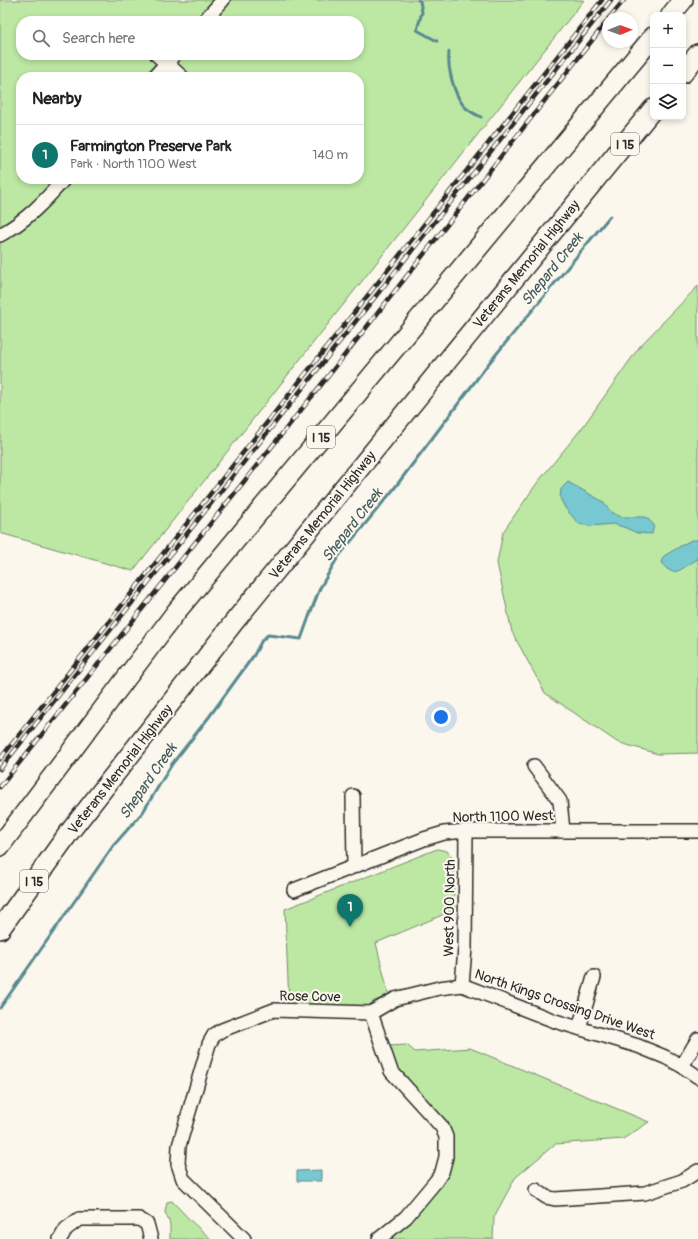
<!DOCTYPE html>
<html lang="en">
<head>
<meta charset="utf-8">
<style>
	:root { --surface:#fff; --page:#f2f2f2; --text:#222; --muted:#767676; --line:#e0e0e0; --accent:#0f766e }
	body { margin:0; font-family:Pangolin,sans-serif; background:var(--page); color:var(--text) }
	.controls { position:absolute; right:12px; top:12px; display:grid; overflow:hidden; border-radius:8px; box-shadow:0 2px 6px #0003 }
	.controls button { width:36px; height:36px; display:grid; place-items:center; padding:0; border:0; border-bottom:1px solid var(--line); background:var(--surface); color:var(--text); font:20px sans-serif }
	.compass { position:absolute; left:602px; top:12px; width:36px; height:36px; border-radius:50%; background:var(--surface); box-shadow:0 2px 6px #0003; rotate:89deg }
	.you { position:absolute; left:441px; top:717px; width:14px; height:14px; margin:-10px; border:3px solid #fff; border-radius:50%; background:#1a73e8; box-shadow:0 0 0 6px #1a73e833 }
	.badge { display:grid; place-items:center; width:26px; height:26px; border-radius:50%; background:var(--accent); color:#fff; font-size:13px; font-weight:700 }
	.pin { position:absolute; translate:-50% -33px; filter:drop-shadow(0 1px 2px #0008) }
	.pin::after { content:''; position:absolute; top:21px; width:14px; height:12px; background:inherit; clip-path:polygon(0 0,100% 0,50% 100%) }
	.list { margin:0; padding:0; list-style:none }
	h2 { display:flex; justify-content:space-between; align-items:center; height:52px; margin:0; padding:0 16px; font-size:17px }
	h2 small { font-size:13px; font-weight:400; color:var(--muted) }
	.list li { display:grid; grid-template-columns:26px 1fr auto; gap:12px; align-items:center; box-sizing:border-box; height:60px; padding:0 16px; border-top:1px solid var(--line) }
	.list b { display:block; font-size:15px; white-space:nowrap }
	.list p { margin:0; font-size:13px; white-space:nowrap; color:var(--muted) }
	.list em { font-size:13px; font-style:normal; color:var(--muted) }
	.icon { flex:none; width:22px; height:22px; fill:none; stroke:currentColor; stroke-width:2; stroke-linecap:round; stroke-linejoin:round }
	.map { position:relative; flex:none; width:698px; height:1239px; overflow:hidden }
	.search { position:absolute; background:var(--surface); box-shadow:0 2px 6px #0003; left:16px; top:16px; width:348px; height:44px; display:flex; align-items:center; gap:10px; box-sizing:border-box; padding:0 14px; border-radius:16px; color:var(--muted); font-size:15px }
	.panel { position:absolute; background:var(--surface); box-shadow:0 2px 6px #0003; left:16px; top:72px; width:348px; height:112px; border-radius:16px }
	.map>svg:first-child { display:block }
</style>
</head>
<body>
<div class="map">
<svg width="698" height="1239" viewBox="0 0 698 1239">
	<rect width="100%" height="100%" fill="#fbf7ec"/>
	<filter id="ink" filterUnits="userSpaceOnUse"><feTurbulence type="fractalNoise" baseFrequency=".025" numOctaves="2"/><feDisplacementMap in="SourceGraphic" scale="8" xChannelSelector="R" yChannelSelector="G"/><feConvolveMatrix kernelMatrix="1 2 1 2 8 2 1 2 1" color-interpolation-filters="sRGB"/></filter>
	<g filter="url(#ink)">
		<g fill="#bde8a4" stroke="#748a68" fill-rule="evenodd">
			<path d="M0,0H584L133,571L0,533ZM21,21H359V55H21ZM21,77H359V179H21Z"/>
			<path d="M698,286V753L658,754L617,742L545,693L512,632L497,563L503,532L537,483L582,428L640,346Z"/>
			<path d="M437,849L447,851L453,859L454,910L376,943L389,996L374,1001L366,1008L289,1004L285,909Z"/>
			<path d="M407,1045L415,1052L470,1048L649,1122L623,1139L555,1144L515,1178L494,1217L493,1239H385L445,1180L452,1135L392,1062L388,1046Z"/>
			<path d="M172,1201L191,1221L211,1239H170V1224L165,1212L167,1202Z"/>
		</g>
		<g fill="#78c8d1" stroke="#59898f">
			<path d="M568,482L602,501L612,513L622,517H646L654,525L652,534L637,533L626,528L614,524L590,526L579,524L565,508L560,498L561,489Z"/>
			<path d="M691,540H698V559C682,567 674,581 661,562L664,556Z"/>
			<path d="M321,1170V1181H297V1171Z"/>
		</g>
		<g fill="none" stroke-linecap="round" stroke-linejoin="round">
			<g stroke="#59898f" stroke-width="3">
				<path d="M418,0L420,1L422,12L417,30L437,41"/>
				<path d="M449,52C447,67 454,95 464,106C468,111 475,114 481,117"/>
				<path d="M0,1008L113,846L143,812L172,764L209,717L254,655L262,640L268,635L301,639L310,614L320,588L338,557L393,490L489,363L610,216"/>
			</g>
			<g stroke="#2b2b2b" stroke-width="16">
				<g id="minor">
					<path d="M204,21L223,0"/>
					<path d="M157,55L182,77"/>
					<path d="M154,77L174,55"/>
					<path d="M0,235C26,221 45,201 64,179"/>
					<path d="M534,766L560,801L563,831"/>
					<path d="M353,796L354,866"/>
					<path d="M294,890L424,839L444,833L466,831H698"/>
					<path d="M462,985L465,948L466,831"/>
					<path d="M371,1013L395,999L439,988L462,985L555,1021L638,1046L665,1057L682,1066L698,1077"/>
					<path d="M371,1013L391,1071L442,1127L446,1137V1157L442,1172L436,1181L406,1217L379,1239"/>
					<path d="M579,1028L594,977"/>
					<path d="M682,1066L698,1039"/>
					<path d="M536,1190L546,1197L555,1199L645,1193L682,1181L698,1171"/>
					<path d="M60,1239L66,1229L79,1219H139L147,1224L151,1239"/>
					<path d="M244,1239L183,1179L178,1164L179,1146L209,1044L214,1035L222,1030L274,1010L371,1013"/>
				</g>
			</g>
			<g stroke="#2b2b2b" stroke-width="22">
				<g id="highway">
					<path d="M671,15L683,0"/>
					<path d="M683,73L698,54"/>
					<path d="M0,846L176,612L653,37"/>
					<path d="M0,929L68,834L234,622L653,109"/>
				</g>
			</g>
			<use href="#minor" stroke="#fbf7ec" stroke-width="13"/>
			<use href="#highway" stroke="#fbf7ec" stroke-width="19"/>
			<g stroke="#2b2b2b" stroke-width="4.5">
				<g id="rail">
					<path d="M609,18L624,0"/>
					<path d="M0,759L602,0"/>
					<path d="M0,769L611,0"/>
					<path d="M0,787L329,375L608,20"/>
				</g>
			</g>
			<use href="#rail" stroke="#fbf7ec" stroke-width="3" stroke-dasharray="9" stroke-linecap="butt"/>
		</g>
	</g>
	<g text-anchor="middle" stroke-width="4" stroke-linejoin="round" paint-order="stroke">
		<g fill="#fbf7ec" stroke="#696865" stroke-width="1">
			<rect x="611" y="133" width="28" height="22" rx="3"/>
			<rect x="307" y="426" width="28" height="22" rx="3"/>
			<rect x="20" y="870" width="28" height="22" rx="3"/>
		</g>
		<g font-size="13" font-weight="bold" fill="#2b2b2b">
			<text x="625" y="149">I 15</text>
			<text x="321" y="442">I 15</text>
			<text x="34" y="886">I 15</text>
		</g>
		<g font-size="14" fill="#2b2b2b" stroke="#fbf7ec">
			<text transform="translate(526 264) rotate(-51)" y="5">Veterans Memorial Highway</text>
			<text transform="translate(322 515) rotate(-51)" y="5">Veterans Memorial Highway</text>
			<text transform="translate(120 769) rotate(-52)" y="5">Veterans Memorial Highway</text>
			<text transform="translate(503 816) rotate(-1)" y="5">North 1100 West</text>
			<text transform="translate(449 908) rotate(-89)" y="5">West 900 North</text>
			<text transform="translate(310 996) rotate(1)" y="5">Rose Cove</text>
			<text transform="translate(565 1004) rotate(19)" y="5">North Kings Crossing Drive West</text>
		</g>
		<g font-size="15" font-style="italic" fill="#425a5d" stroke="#fbf7ec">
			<text transform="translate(552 269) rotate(-51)" y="5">Shepard Creek</text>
			<text transform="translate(352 525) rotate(-52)" y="5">Shepard Creek</text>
			<text transform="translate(148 781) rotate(-55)" y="5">Shepard Creek</text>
		</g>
	</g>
</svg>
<div class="controls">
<button>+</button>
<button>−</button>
<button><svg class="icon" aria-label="layers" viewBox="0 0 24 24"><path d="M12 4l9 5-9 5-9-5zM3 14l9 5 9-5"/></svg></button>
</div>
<svg class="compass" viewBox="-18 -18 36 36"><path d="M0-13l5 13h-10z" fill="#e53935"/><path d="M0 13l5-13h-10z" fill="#767676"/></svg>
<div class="you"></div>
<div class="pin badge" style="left:350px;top:927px">1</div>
<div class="search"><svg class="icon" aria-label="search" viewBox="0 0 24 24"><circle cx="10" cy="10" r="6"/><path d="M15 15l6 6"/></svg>Search here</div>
<section class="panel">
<h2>Nearby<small></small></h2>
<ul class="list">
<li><span class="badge">1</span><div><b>Farmington Preserve Park</b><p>Park · North 1100 West</p></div><em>140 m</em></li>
</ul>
</section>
</div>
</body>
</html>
